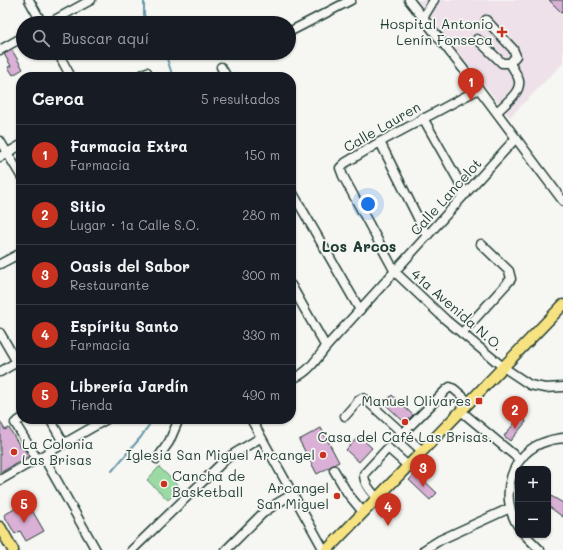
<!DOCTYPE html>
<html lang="es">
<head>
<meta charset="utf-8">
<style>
	:root { --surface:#171b24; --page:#242831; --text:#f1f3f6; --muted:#9ea1a6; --line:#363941; --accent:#c8321e }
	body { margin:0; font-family:Mali,sans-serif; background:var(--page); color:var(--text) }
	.controls { position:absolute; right:12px; bottom:12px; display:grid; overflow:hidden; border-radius:8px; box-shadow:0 1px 3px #0004 }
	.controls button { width:36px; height:36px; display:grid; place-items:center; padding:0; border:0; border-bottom:1px solid var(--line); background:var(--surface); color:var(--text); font:20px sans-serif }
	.you { position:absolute; left:368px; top:204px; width:14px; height:14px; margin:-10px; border:3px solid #fff; border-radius:50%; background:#1a73e8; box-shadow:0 0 0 6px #1a73e833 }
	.badge { display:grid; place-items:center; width:26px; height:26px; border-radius:50%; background:var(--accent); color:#fff; font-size:13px; font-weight:700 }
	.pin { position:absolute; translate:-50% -33px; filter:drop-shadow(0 1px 2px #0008) }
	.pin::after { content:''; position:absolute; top:21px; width:14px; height:12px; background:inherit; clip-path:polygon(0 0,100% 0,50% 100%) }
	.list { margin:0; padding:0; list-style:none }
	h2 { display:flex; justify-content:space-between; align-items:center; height:52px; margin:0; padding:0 16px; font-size:17px }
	h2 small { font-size:13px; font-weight:400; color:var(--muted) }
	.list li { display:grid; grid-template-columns:26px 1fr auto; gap:12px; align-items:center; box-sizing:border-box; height:60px; padding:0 16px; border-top:1px solid var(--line) }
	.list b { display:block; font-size:15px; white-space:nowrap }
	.list p { margin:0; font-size:13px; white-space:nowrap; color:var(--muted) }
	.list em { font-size:13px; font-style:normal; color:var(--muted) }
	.icon { flex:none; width:22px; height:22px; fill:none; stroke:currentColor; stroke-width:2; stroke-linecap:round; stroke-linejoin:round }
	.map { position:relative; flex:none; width:563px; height:550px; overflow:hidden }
	.search { position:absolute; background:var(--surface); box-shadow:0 1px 3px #0004; left:16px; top:16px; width:280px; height:44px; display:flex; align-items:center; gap:10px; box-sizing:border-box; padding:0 14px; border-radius:22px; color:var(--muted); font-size:15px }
	.panel { position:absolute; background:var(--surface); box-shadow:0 1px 3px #0004; left:16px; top:72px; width:280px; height:352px; border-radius:16px }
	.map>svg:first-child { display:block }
</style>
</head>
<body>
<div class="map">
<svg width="563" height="550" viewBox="0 0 563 550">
	<rect width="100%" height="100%" fill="#f6f6f2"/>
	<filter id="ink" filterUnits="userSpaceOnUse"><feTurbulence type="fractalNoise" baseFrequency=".025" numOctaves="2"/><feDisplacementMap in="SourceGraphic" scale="8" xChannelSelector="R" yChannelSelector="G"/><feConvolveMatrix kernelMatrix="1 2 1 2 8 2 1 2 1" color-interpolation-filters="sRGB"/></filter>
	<g filter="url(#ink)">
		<path fill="#eee1ea" d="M418,0H563V63L510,117L417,1Z"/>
		<path fill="#9bdaa4" stroke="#5d8c6c" d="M159,467L181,488L168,500L147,480Z"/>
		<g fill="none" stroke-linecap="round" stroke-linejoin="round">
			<g stroke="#6697a8" stroke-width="2">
				<path d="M144,0V15L148,23"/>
				<path d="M165,53L173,77"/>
				<path d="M112,471L141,437L153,419"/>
			</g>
		</g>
		<g fill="#dab0d7" stroke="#1f3d34">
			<path d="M549,0H563V14Z"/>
			<path d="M12,50L23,69L13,75L8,67L11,66L4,54Z"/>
			<path d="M392,395L413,415L405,423L384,403Z"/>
			<path d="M522,414L526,422L510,441L504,436Z"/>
			<path d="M0,421L5,430L9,428L21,448L23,447L29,456L0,473Z"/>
			<path d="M321,428L339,462L317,474L299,440Z"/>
			<path d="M359,436L372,448L359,462L346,450Z"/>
			<path d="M416,473L437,493L430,500L409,480Z"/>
			<path d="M551,496L563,503V517L548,506V501Z"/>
			<path d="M29,505L44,531L26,541L20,531L15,534L4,515L18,507L19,510Z"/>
		</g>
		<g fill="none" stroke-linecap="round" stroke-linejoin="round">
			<g stroke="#1f3d34" stroke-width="11">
				<g id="minor">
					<path d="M29,0L42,23"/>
					<path d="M409,0L479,89L563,201"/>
					<path d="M423,18L434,0"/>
					<path d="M49,23L91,0"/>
					<path d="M289,32L351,0"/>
					<path d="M477,39L502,63H510L516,56L513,49L486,20"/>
					<path d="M0,50L23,37"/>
					<path d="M58,53L71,77"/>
					<path d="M221,67L227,77"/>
					<path d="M138,77L147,72"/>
					<path d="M479,89L380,142L345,163L340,168L343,176L395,272L446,320L503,367L530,385L545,388L563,387"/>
					<path d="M497,112C504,104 521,93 519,81C518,75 513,69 510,63"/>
					<path d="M423,118L466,194"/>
					<path d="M0,141L21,176"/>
					<path d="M380,142L427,236"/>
					<path d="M0,157L21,145"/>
					<path d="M291,190L360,310"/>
					<path d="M0,264L21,253"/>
					<path d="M291,285L326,347"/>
					<path d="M0,333L21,369"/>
					<path d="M462,333L511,279L509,271L481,244"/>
					<path d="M0,372L20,360"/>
					<path d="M291,374L296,377C309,372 318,357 326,347L516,138"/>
					<path d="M461,411L520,460"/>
					<path d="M345,416L359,400L362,398L365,399L422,451"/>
					<path d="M21,419L15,423L37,459"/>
					<path d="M50,419L64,444"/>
					<path d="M251,419L324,550"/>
					<path d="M403,433L446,390L450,387L454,389L469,402"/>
					<path d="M43,456L96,550"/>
					<path d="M157,459L169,442L179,419"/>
					<path d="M334,470L348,494L363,512"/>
					<path d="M0,480L107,419"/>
					<path d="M377,498C371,491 364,484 364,474L388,448L408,466"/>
					<path d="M518,526C498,495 511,451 548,441C553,439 558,439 563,438"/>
					<path d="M525,535L540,550"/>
					<path d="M132,550L227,458L260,438"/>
					<path d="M226,550L263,513L276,504L293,494"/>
					<path d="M424,550L440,540L510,508"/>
				</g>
			</g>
			<g stroke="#1f3d34" stroke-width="13">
				<g id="major">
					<path d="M0,527L13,550"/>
					<path d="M327,550L563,305"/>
				</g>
			</g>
			<use href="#minor" stroke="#f6f6f2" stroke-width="8"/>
			<use href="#major" stroke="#f7e281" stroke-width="10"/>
		</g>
	</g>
	<g fill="#c8321e" stroke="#f6f6f2" stroke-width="1.5">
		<path d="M500 26h4v4h4v4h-4v4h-4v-4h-4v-4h4z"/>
		<rect x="475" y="397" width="8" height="8" rx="2"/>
		<circle cx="405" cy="422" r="4"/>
		<circle cx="14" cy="452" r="4"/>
		<circle cx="323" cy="455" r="4"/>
		<circle cx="164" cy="484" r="4"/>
		<circle cx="337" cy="496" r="4"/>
	</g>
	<g text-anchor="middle" stroke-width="3.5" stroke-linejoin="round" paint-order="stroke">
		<g font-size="14" fill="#1f3d34" stroke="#f6f6f2" text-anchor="end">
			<text x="493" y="29">Hospital Antonio<tspan x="493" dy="16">Lenín Fonseca</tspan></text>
			<text x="471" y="406">Manuel Olivares</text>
			<text x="405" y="442" text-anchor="middle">Casa del Café Las Brisas.</text>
			<text x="22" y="449" text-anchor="start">La Colonia<tspan x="22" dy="16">Las Brisas</tspan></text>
			<text x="315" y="460">Iglesia San Miguel Arcangel</text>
			<text x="172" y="481" text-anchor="start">Cancha de<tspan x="172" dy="16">Basketball</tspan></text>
			<text x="329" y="493">Arcangel<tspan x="329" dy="16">San Miguel</tspan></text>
		</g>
		<g font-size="14" fill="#1f3d34" stroke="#f6f6f2">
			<text transform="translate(382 127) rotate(-30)" y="5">Calle Lauren</text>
			<text transform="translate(446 197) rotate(-48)" y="5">Calle Lancelot</text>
			<text transform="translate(457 310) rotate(41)" y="5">41a Avenida N.O.</text>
		</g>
		<g font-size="15" font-weight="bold" fill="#1f3d34" stroke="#f6f6f2">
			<text x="359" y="252">Los Arcos</text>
		</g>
	</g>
</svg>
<div class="controls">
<button>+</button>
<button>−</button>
</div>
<div class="you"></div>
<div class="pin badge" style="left:471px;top:101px">1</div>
<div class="pin badge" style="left:515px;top:429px">2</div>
<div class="pin badge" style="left:423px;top:487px">3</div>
<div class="pin badge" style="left:388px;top:526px">4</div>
<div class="pin badge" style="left:24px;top:523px">5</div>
<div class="search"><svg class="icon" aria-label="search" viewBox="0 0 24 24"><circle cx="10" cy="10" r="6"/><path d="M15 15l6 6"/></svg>Buscar aquí</div>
<section class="panel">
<h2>Cerca<small>5 resultados</small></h2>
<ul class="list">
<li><span class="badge">1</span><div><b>Farmacia Extra</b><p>Farmacia</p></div><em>150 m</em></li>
<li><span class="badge">2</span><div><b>Sitio</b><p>Lugar · 1a Calle S.O.</p></div><em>280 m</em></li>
<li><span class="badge">3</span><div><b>Oasis del Sabor</b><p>Restaurante</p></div><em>300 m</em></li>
<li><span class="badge">4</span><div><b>Espíritu Santo</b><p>Farmacia</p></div><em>330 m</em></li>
<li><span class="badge">5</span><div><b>Librería Jardín</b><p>Tienda</p></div><em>490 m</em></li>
</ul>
</section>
</div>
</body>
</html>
